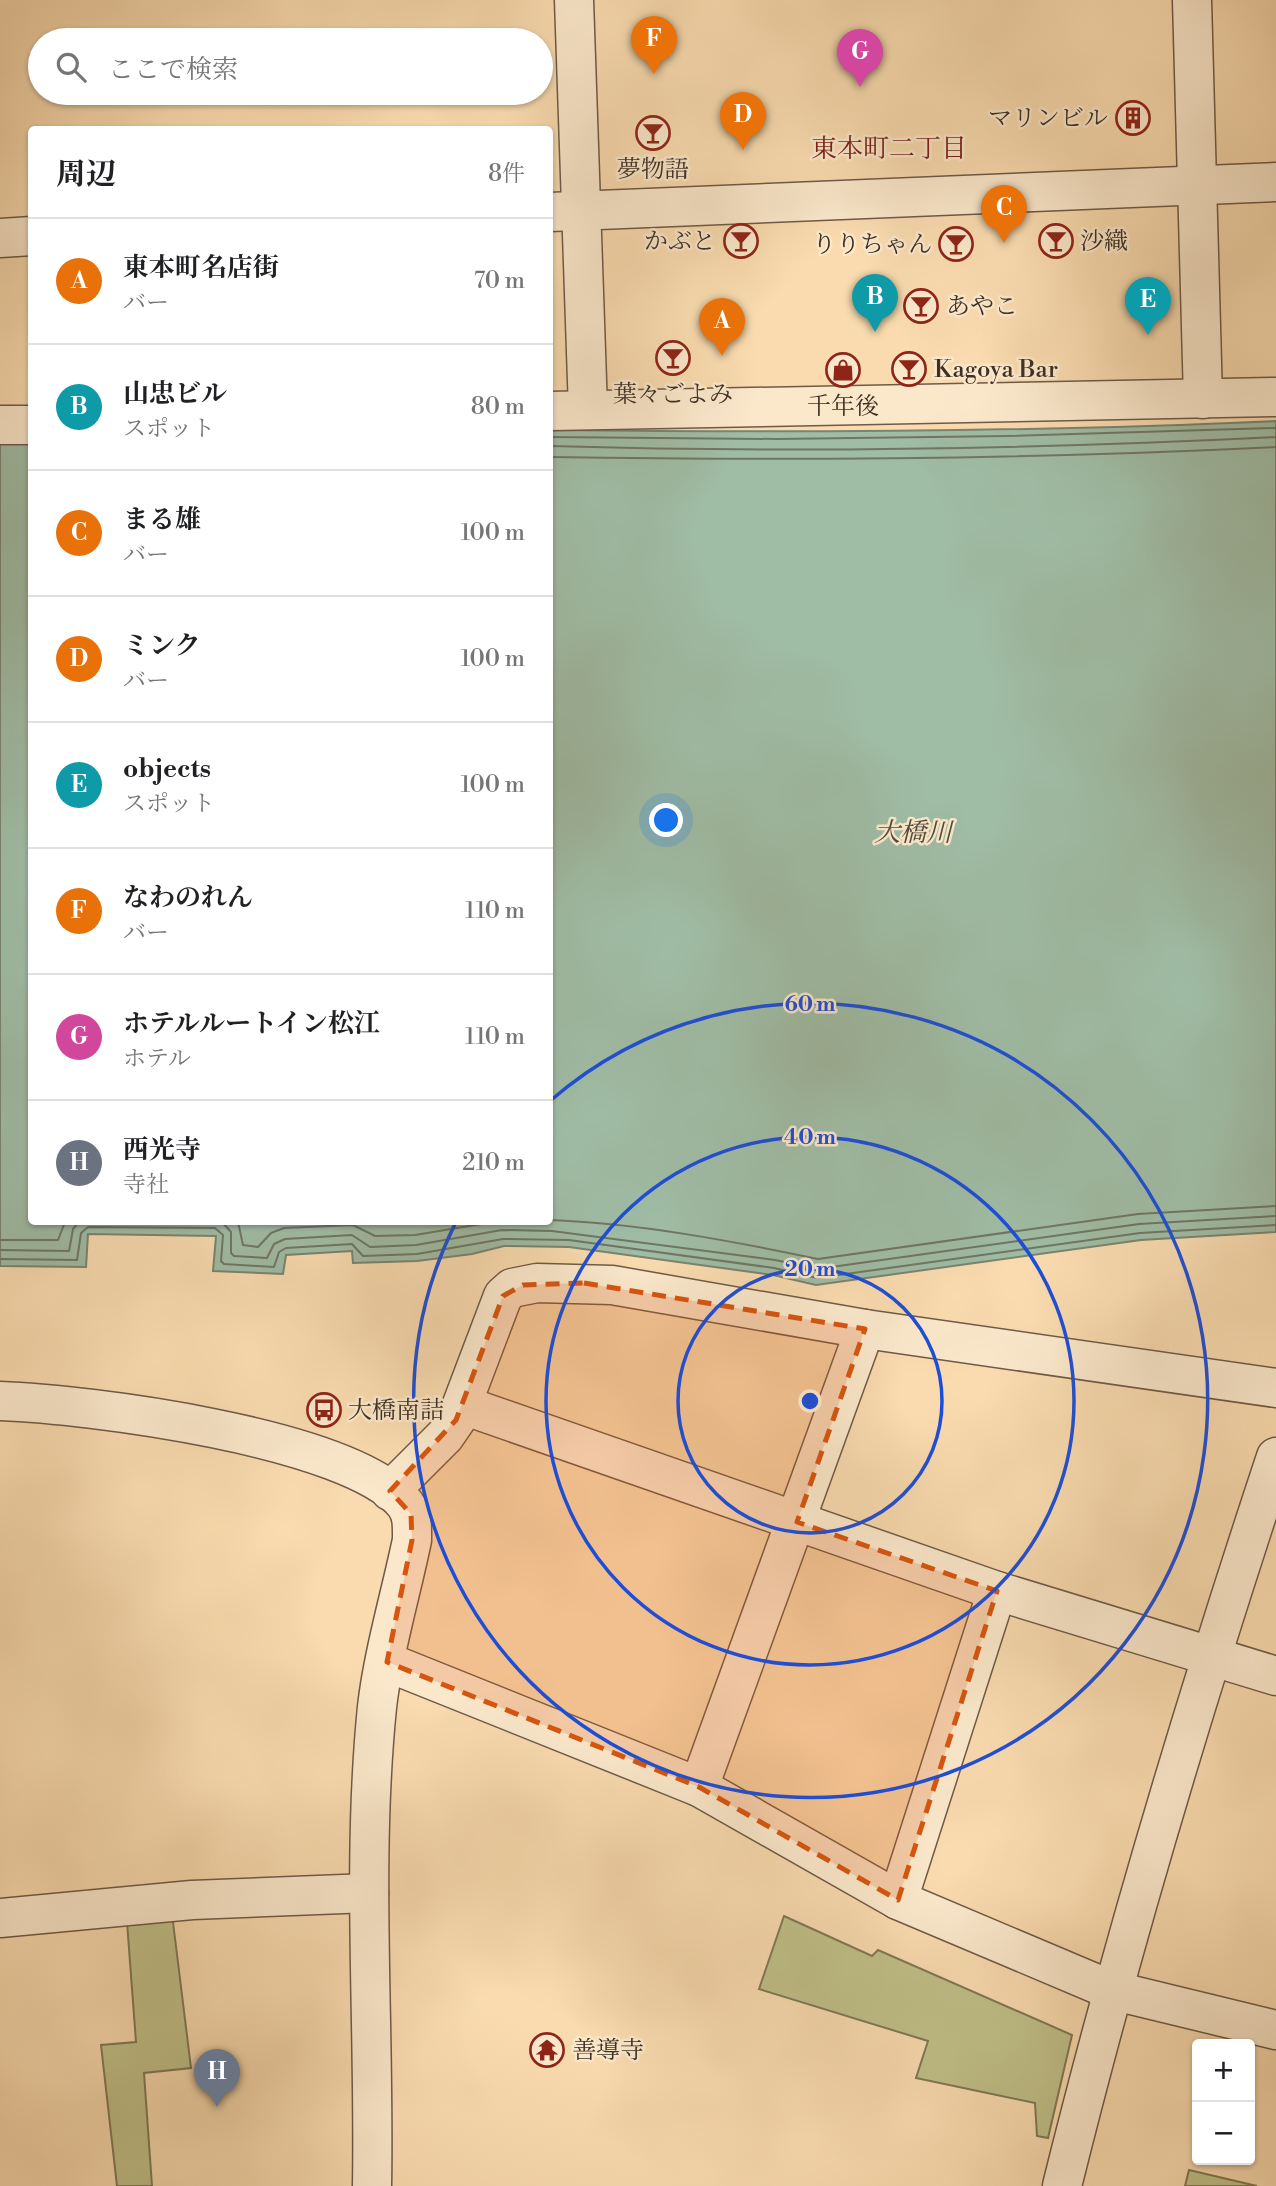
<!DOCTYPE html>
<html lang="ja">
<head>
<meta charset="utf-8">
<style>
	:root { --surface:#fff; --page:#f6f6f6; --text:#202124; --muted:#757577; --line:#e0e0e0; --accent:#0b8043 }
	body { margin:0; font-family:"Libre Bodoni","Noto Serif JP",serif; background:var(--page); color:var(--text) }
	.controls { position:absolute; right:21px; bottom:21px; display:grid; overflow:hidden; border-radius:7px; box-shadow:0 2px 5px #0004 }
	.controls button { width:63px; height:63px; display:grid; place-items:center; padding:0; border:0; border-bottom:2px solid var(--line); background:var(--surface); color:var(--text); font:35px sans-serif }
	.you { position:absolute; left:667px; top:821px; width:24px; height:24px; margin:-18px; border:5px solid #fff; border-radius:50%; background:#1a73e8; box-shadow:0 0 0 10px #1a73e833 }
	.badge { display:grid; place-items:center; width:46px; height:46px; border-radius:50%; background:var(--accent); color:#fff; font-size:23px; font-weight:700 }
	.pin { position:absolute; translate:-50% -58px; filter:drop-shadow(0 2px 4px #0008) }
	.pin::after { content:''; position:absolute; top:37px; width:24px; height:21px; background:inherit; clip-path:polygon(0 0,100% 0,50% 100%) }
	.list { margin:0; padding:0; list-style:none }
	h2 { display:flex; justify-content:space-between; align-items:center; height:91px; margin:0; padding:0 28px; font-size:30px }
	h2 small { font-size:23px; font-weight:400; color:var(--muted) }
	.list li { display:grid; grid-template-columns:46px 1fr auto; gap:21px; align-items:center; box-sizing:border-box; height:126px; padding:0 28px; border-top:2px solid var(--line) }
	.list b { display:block; font-size:26px; white-space:nowrap }
	.list p { margin:0; font-size:23px; white-space:nowrap; color:var(--muted) }
	.list em { font-size:23px; font-style:normal; color:var(--muted) }
	.icon { flex:none; width:38px; height:38px; fill:none; stroke:currentColor; stroke-width:2; stroke-linecap:round; stroke-linejoin:round }
	.map { position:relative; flex:none; width:1276px; height:2186px; overflow:hidden }
	.search { position:absolute; background:var(--surface); box-shadow:0 2px 5px #0004; left:28px; top:28px; width:525px; height:77px; display:flex; align-items:center; gap:18px; box-sizing:border-box; padding:0 24px; border-radius:38px; color:var(--muted); font-size:26px }
	.panel { position:absolute; background:var(--surface); box-shadow:0 2px 5px #0004; left:28px; top:126px; width:525px; height:1099px; border-radius:7px }
	.map>svg:first-child { display:block }
</style>
</head>
<body>
<div class="map">
<svg width="1276" height="2186" viewBox="0 0 1276 2186">
	<rect width="100%" height="100%" fill="#f9dbaf"/>
	<filter id="stains"><feTurbulence type="fractalNoise" baseFrequency=".00286" numOctaves="4"/><feColorMatrix values="0 0 0 0 .2 0 0 0 0 .09 0 0 0 0 .02 0 0 0 .5 -.17"/></filter>
	<radialGradient id="worn" r=".72"><stop offset=".6" stop-color="#630" stop-opacity="0"/><stop offset="1" stop-color="#630" stop-opacity=".3"/></radialGradient>
	<g fill="#c0c089" stroke="#807856" stroke-width="2">
		<path d="M172,1914L191,2068L144,2073L152,2186H117L101,2045L136,2042L127,1922Z"/>
		<path d="M784,1916L872,1956L878,1950L1072,2035L1048,2138L1037,2136L1035,2103L916,2078L928,2041L759,1989Z"/>
		<path d="M1189,2170L1257,2186H1185Z"/>
	</g>
	<path fill="#9fbca5" stroke="#798471" stroke-width="2" d="M1276,421V1232L1141,1240L816,1285L773,1275L569,1247L504,1246L472,1254L417,1261L353,1263L352,1251L286,1255L283,1274L213,1271L216,1236L88,1234L86,1267L0,1266V443L32,441V1222H550V430C792,433 1034,432 1276,421Z"/>
	<g fill="none" stroke-linecap="round" stroke-linejoin="round">
		<g stroke="#6f7664" stroke-width="2">
			<path d="M550,437L777,439L1008,436L1276,428"/>
			<path d="M550,446C791,453 1035,449 1276,437"/>
			<path d="M550,457C791,461 1034,459 1276,447"/>
			<path d="M550,1220C637,1223 732,1241 818,1259L1138,1214L1276,1206"/>
			<path d="M222,1222L231,1232V1253L234,1256L267,1258L274,1244L285,1239L352,1235L370,1247L416,1245L502,1230L552,1231L775,1260L817,1269L1139,1224L1276,1216"/>
			<path d="M238,1222L243,1245L258,1247L271,1233L284,1228L353,1225L375,1236L415,1235L493,1222"/>
			<path d="M0,1240H58L65,1222"/>
			<path d="M0,1250L69,1251L73,1229L79,1222"/>
			<path d="M0,1259L77,1260L81,1233L88,1227L215,1228L223,1235L221,1261L224,1264L274,1267L279,1252L286,1248L352,1244L363,1256L417,1254L503,1239L569,1240L774,1268L817,1278L1140,1233L1276,1225"/>
		</g>
		<g stroke="#6e5a47" stroke-width="41">
			<g id="minor">
				<path d="M574,0L588,410"/>
				<path d="M1192,0L1203,399"/>
				<path d="M550,212L1276,182"/>
				<path d="M0,238L32,236"/>
				<path d="M550,411L1276,397"/>
				<path d="M0,425H32"/>
				<path d="M0,1401C86,1404 351,1437 405,1504C413,1515 412,1527 412,1540C401,1593 383,1654 377,1707C361,1866 375,2026 372,2186"/>
				<path d="M463,1405L997,1591L1276,1676"/>
				<path d="M390,1491L445,1436L456,1420L503,1296L512,1288L537,1283L612,1285L865,1329L1276,1388"/>
				<path d="M387,1662L699,1787L898,1900L1111,1990L1276,2030"/>
				<path d="M699,1787L865,1329"/>
				<path d="M898,1900L997,1591"/>
				<path d="M0,1918L192,1900L369,1893"/>
				<path d="M1062,2186C1123,1940 1196,1698 1276,1457"/>
			</g>
		</g>
		<use href="#minor" stroke="#fbe8cb" stroke-width="38"/>
	</g>
	<path fill="#d7550e" fill-opacity="0.2" stroke="#d7550e" stroke-width="5" stroke-dasharray="14 9" stroke-linejoin="round" d="M584,1283L865,1329L797,1522L997,1591L898,1900L699,1787L387,1662L412,1540L411,1514L390,1491L456,1420L503,1296L523,1285Z"/>
	<g fill="none" stroke="#1d4ed8" stroke-width="3.5">
		<circle cx="810" cy="1401" r="132"/>
		<circle cx="810" cy="1401" r="264"/>
		<path d="M550 1101A397 397 0 1 1 455 1224"/>
	</g>
	<defs>
		<g id="building-ring" transform="scale(1.75)"><circle r="9.5" fill="#fbe8cb" stroke="#8f2418" stroke-width="1.5"/><path d="M-4-6H4V6H1V3H-1V6H-4ZM-2.5-4.3h1.7v1.8h-1.7ZM.8-4.3h1.7v1.8H.8ZM-2.5-1h1.7V.8h-1.7ZM.8-1h1.7V.8H.8Z" fill="#8f2418"/></g>
		<g id="bar-ring" transform="scale(1.75)"><circle r="9.5" fill="#fbe8cb" stroke="#8f2418" stroke-width="1.5"/><path d="M-6-5H6L.8 .8V4.5H3.5V6h-7V4.5H-.8V.8Z" fill="#8f2418"/></g>
		<g id="shop-ring" transform="scale(1.75)"><circle r="9.5" fill="#fbe8cb" stroke="#8f2418" stroke-width="1.5"/><path d="M-5-2.5h2.3a2.7 3.5 0 0 1 5.4 0H5L5.5 6h-11ZM-1.5-2.5h3a1.5 2.3 0 0 0-3 0Z" fill="#8f2418"/></g>
		<g id="bus-ring" transform="scale(1.75)"><circle r="9.5" fill="#fbe8cb" stroke="#8f2418" stroke-width="1.5"/><path d="M-5-6H5V4H4V6H2V4H-2V6H-4V4H-5ZM-3.5-4V0h7V-4ZM-3.5 1.2v1.5H-2V1.2ZM2 1.2v1.5H3.5V1.2Z" fill="#8f2418"/></g>
		<g id="temple-ring" transform="scale(1.75)"><circle r="9.5" fill="#fbe8cb" stroke="#8f2418" stroke-width="1.5"/><path d="M0-6L5-2H3V0L6.5 2.5H4V6H1.5V3h-3V6H-4V2.5H-6.5L-3 0V-2H-5Z" fill="#8f2418"/></g>
	</defs>
	<g fill-rule="evenodd">
		<use href="#building-ring" x="1133" y="118"/>
		<use href="#bar-ring" x="653" y="133"/>
		<use href="#bar-ring" x="741" y="241"/>
		<use href="#bar-ring" x="1056" y="241"/>
		<use href="#bar-ring" x="956" y="244"/>
		<use href="#bar-ring" x="921" y="306"/>
		<use href="#bar-ring" x="673" y="358"/>
		<use href="#bar-ring" x="909" y="369"/>
		<use href="#shop-ring" x="843" y="370"/>
		<use href="#bus-ring" x="324" y="1410"/>
		<use href="#temple-ring" x="547" y="2050"/>
	</g>
	<g text-anchor="middle" stroke-width="5" stroke-linejoin="round" paint-order="stroke">
		<g font-size="24" fill="#3f2f24" stroke="#fbe8cb" text-anchor="start">
			<text x="1108" y="126" text-anchor="end">マリンビル</text>
			<text x="653" y="177" text-anchor="middle">夢物語</text>
			<text x="716" y="249" text-anchor="end">かぶと</text>
			<text x="1080" y="249">沙織</text>
			<text x="932" y="252" text-anchor="end">りりちゃん</text>
			<text x="946" y="314">あやこ</text>
			<text x="934" y="377">Kagoya Bar</text>
			<text x="673" y="402" text-anchor="middle">葉々ごよみ</text>
			<text x="843" y="414" text-anchor="middle">千年後</text>
			<text x="348" y="1418">大橋南詰</text>
			<text x="572" y="2058">善導寺</text>
		</g>
		<g font-size="26" fill="#7a1f14" stroke="#fbe8cb">
			<text x="889" y="157">東本町二丁目</text>
		</g>
		<g font-size="26" font-style="italic" fill="#524b3e" stroke="#fbe8cb">
			<text x="913" y="841">大橋川</text>
		</g>
	</g>
	<circle cx="810" cy="1401" r="10" fill="#1d4ed8" stroke="#fbe8cb" stroke-width="3.5"/>
	<g font-size="21" text-anchor="middle" font-weight="bold" fill="#1d4ed8" stroke="#fbe8cb" stroke-width="5" stroke-linejoin="round" paint-order="stroke">
		<text x="810" y="1011">60 m</text>
		<text x="810" y="1144">40 m</text>
		<text x="810" y="1276">20 m</text>
	</g>
	<rect width="100%" height="100%" filter="url(#stains)"/>
	<rect width="100%" height="100%" fill="url(#worn)"/>
</svg>
<div class="controls">
<button>+</button>
<button>−</button>
</div>
<div class="you"></div>
<div class="pin badge" style="left:722px;top:356px;background:#e8710a">A</div>
<div class="pin badge" style="left:875px;top:332px;background:#0f9aa8">B</div>
<div class="pin badge" style="left:1004px;top:243px;background:#e8710a">C</div>
<div class="pin badge" style="left:743px;top:150px;background:#e8710a">D</div>
<div class="pin badge" style="left:1148px;top:335px;background:#0f9aa8">E</div>
<div class="pin badge" style="left:654px;top:74px;background:#e8710a">F</div>
<div class="pin badge" style="left:860px;top:87px;background:#d1479c">G</div>
<div class="pin badge" style="left:217px;top:2107px;background:#6b7280">H</div>
<div class="search"><svg class="icon" aria-label="search" viewBox="0 0 24 24"><circle cx="10" cy="10" r="6"/><path d="M15 15l6 6"/></svg>ここで検索</div>
<section class="panel">
<h2>周辺<small>8件</small></h2>
<ul class="list">
<li><span class="badge" style="background:#e8710a">A</span><div><b>東本町名店街</b><p>バー</p></div><em>70 m</em></li>
<li><span class="badge" style="background:#0f9aa8">B</span><div><b>山忠ビル</b><p>スポット</p></div><em>80 m</em></li>
<li><span class="badge" style="background:#e8710a">C</span><div><b>まる雄</b><p>バー</p></div><em>100 m</em></li>
<li><span class="badge" style="background:#e8710a">D</span><div><b>ミンク</b><p>バー</p></div><em>100 m</em></li>
<li><span class="badge" style="background:#0f9aa8">E</span><div><b>objects</b><p>スポット</p></div><em>100 m</em></li>
<li><span class="badge" style="background:#e8710a">F</span><div><b>なわのれん</b><p>バー</p></div><em>110 m</em></li>
<li><span class="badge" style="background:#d1479c">G</span><div><b>ホテルルートイン松江</b><p>ホテル</p></div><em>110 m</em></li>
<li><span class="badge" style="background:#6b7280">H</span><div><b>西光寺</b><p>寺社</p></div><em>210 m</em></li>
</ul>
</section>
</div>
</body>
</html>
